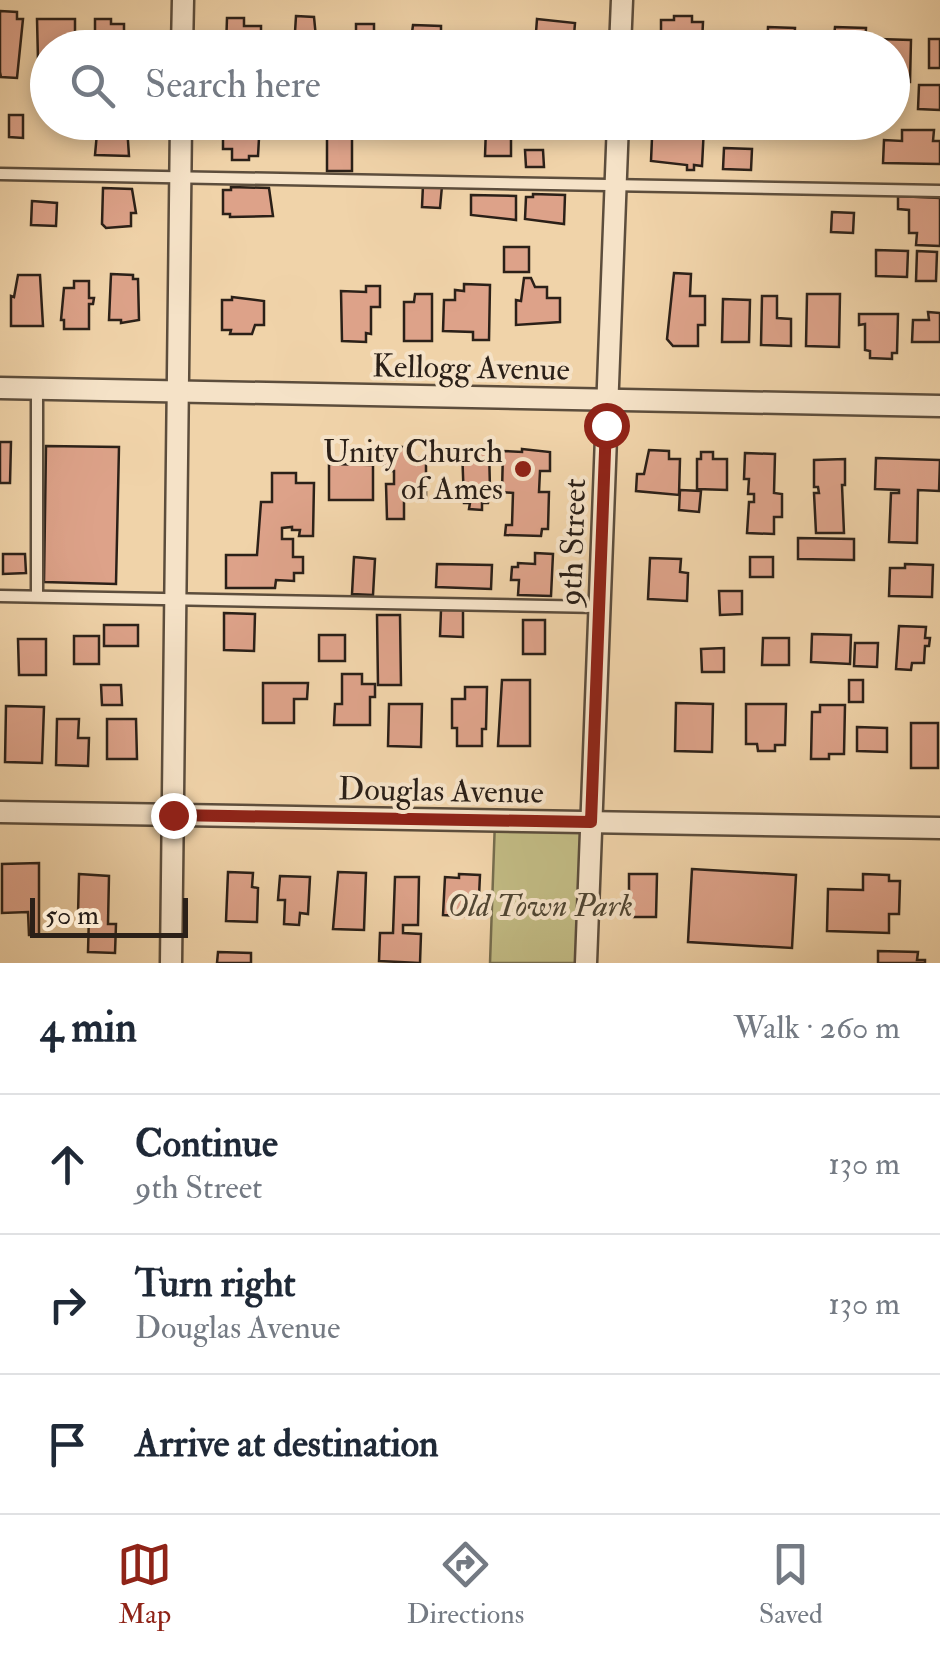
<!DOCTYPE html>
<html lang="en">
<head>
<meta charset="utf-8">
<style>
	:root { --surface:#fff; --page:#f2f2f3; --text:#1f2937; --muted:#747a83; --line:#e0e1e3; --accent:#8f2418 }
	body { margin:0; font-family:"IM FELL Double Pica",serif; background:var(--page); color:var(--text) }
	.scale { position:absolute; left:30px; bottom:25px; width:158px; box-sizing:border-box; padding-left:10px; border:5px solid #2b2018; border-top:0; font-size:28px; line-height:35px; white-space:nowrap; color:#2b2018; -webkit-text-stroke:8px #f5e2c7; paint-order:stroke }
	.stop { position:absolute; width:30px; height:30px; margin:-22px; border:8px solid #8f2418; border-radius:50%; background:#fff }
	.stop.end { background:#8f2418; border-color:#fff; box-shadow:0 2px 10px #0008 }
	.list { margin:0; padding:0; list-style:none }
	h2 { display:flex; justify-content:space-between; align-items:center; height:130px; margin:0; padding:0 40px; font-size:42px }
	h2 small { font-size:32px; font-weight:400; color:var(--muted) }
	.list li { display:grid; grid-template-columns:65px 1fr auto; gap:30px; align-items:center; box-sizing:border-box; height:140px; padding:0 40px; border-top:2px solid var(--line) }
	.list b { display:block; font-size:38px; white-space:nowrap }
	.list p { margin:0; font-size:32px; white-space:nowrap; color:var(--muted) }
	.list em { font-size:32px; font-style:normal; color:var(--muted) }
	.icon { flex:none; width:55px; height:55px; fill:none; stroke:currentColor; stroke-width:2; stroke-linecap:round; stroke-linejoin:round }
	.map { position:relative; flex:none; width:940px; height:963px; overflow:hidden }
	.search { position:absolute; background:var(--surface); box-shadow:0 5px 15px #0003; left:30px; right:30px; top:30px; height:110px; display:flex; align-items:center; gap:25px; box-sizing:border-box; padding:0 35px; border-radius:55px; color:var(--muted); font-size:38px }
	.sheet { height:550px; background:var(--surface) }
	nav { display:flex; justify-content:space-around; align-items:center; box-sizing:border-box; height:140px; border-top:2px solid var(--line); background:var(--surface); font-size:28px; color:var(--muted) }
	nav a { display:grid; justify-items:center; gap:5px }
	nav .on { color:var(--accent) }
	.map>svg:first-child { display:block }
</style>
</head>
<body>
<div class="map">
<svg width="940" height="963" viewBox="0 0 940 963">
	<rect width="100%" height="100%" fill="#f0d3a9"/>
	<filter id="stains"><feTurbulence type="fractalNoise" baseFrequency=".002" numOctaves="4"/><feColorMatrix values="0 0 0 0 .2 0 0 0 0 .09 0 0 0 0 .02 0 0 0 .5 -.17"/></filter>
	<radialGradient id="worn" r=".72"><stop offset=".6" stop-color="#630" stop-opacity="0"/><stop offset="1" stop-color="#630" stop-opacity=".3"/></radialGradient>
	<path fill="#c1ba83" stroke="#766d4e" stroke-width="2.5" d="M495,820L591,822L586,963H490Z"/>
	<g fill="#dda289" stroke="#2b2018" stroke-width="2.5">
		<path d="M0,11L17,12V19H23L17,78L1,77L0,72Z"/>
		<path d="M296,16L314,17L317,48H285L286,37L295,32Z"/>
		<path d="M674,16H692V22H703L702,43L661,48V20H674Z"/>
		<path d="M227,18H244V26H261V48H226Z"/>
		<path d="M37,19H75V48H48V60H38Z"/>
		<path d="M95,19H111V24H124V48H95Z"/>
		<path d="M537,19L575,23L573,48L535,46Z"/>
		<path d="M356,24H374V33H381L383,48L356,46Z"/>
		<path d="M413,25L441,26V48H410Z"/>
		<path d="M768,27L795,28L794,48H764L767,47Z"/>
		<path d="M835,27L866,28L865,48H826L827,36L834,37Z"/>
		<rect x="453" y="32" width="28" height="16"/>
		<path d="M490,35L521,37V48H490Z"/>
		<path d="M878,39L911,40L910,82H892V48H878Z"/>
		<rect x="929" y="39" width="11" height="29"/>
		<path d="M919,85H940V110L918,109Z"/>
		<path d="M9,115H23V138L9,137Z"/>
		<path d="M98,122H135V127L127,126L129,156L95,155Z"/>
		<path d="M529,122H572L571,132L529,135Z"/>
		<path d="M674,126L704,127L702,166L694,165V170H687V165L651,161L652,138L674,137Z"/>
		<path d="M223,127L250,128V138H259L258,156H249V160H232V149H223Z"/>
		<path d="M327,127L352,128V171H327Z"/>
		<path d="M486,128H511V156H485Z"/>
		<path d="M902,130H934L933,141H940V164L883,163L884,140L902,141Z"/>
		<path d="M724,148L752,149L751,170L723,169Z"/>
		<path d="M525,150H543L544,167H526Z"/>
		<path d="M423,185L442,186L440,208L422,207Z"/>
		<path d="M231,187L269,188L273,216L230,217V214H223V190H231Z"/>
		<path d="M103,188L132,189L136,213H131V226L106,228L102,224Z"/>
		<path d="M533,194L565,195L564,224L525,219L526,197H533Z"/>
		<path d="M471,195L516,196V220L471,215Z"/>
		<path d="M898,196L940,198V246L916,245L917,233H909V210L898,209Z"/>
		<path d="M32,201L57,203L56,226L31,225Z"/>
		<path d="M832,212L854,213L853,233L831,232Z"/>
		<rect x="504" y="247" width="25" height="25"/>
		<path d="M876,250L908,251L907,277L876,276Z"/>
		<path d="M917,251L937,252L936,281H916Z"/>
		<path d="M674,273L691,274L690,296H705V325H698V346H673L667,339Z"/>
		<path d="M111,274L133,275V279H138L139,320L121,323V320H109Z"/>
		<path d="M18,275H40L43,326H11V296L14,297Z"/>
		<path d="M524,278H531L535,287H547V298H560V322L516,325V300L521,301Z"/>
		<path d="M74,281H89V298H94L93,304H89V329H64V320H61L64,288H74Z"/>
		<path d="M464,284L490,285L489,340H473V332L443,331L444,300H455V290L464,291Z"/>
		<path d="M366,286H380V307H371V334L366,333V342L342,341L341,291L366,292Z"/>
		<path d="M415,294H432V341H404V302H414Z"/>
		<path d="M807,294H840L839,347L806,346Z"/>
		<path d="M762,296H777V318L791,319V346L761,345Z"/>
		<path d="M232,297L264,301V325H255L252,334H230L231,330H222V300H232Z"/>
		<path d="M723,299L750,300L749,342H722Z"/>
		<path d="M928,312L940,313V342H912L913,320H929Z"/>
		<path d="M859,314H898L897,353H892V359L870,358V351L865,350V324L859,325Z"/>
		<path d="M0,442H11L10,483H0Z"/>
		<path d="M46,446L119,447L116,584L44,582Z"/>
		<path d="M384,447H413V458L426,457V500H404V519H387L386,484H394V471H384Z"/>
		<path d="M462,448L489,449L490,489L488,503H482V510L469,509L470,503H464Z"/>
		<path d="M522,449L550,452V471H540L539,492H549L548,529H542L541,536L505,535L506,525H512L513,493L502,492L503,451L522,452Z"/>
		<path d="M649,450L669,451V459H680L679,495L636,491L637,474H644Z"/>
		<path d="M701,452H713V459H727V490L697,489V459H701Z"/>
		<path d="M745,453L775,454L774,493L782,494V517H774V534L747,533L749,502H754V494H748L749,479H744Z"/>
		<path d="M876,458L940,460L939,491L918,490L917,543L889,542L891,493H899V490L875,489Z"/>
		<path d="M845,459V485H842L844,533H816L814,493H819L818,487H814V460Z"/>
		<path d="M329,464L373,465V500H329Z"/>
		<path d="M272,473H296V483H314L313,536H299L300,530H292V527L282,528V539H293V557H303V573H294V581L276,580L275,588H226V555H257L261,502H272Z"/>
		<path d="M680,490L701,491L699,512L679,510Z"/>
		<path d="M798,538L854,539V560L798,559Z"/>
		<path d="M535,553L553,554L551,596L518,595L519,580H511L512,567H518V563L535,564Z"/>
		<path d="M3,554H25L26,573L3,574Z"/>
		<path d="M354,557L375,559L373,595L352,594Z"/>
		<rect x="750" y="557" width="23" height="20"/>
		<path d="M650,558L681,559L680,572L688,573L687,601L648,599Z"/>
		<path d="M437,564L492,565L491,589L436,587Z"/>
		<path d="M905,564L933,565L932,597L889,596L890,568H905Z"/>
		<path d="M719,591H742V614L720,615Z"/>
		<path d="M441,610H463V637L440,636Z"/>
		<path d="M224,613L255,614L254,651L224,650Z"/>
		<path d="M377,615H400L401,685H378Z"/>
		<rect x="523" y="620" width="22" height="34"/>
		<rect x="104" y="625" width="34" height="21"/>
		<path d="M899,626L926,627L925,638H930L929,646H925L924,663H912L911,670L896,669Z"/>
		<path d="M812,634L851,635L850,664L811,662Z"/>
		<rect x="319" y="635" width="26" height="26"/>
		<rect x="74" y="636" width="25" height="28"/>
		<path d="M763,638H789V665H762Z"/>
		<path d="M18,639H46V675H19Z"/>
		<path d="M855,643H878L877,667L854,666Z"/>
		<path d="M724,648V672H702L701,649Z"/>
		<path d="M342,674H362V684H375V697H370V725H334L335,704H342Z"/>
		<path d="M502,680H530V746H498Z"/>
		<rect x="849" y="680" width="14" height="22"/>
		<path d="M263,683H308L307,699H294V723H263Z"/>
		<path d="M101,685H121L122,705H102Z"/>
		<path d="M465,687H487L486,729H482V746H457V728H452V699H465Z"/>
		<path d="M676,703L713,704L712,752L675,751Z"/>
		<path d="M389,704H422L421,747L388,746Z"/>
		<path d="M746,704H786L785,745H775V751H758L757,744H746Z"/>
		<path d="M820,705H845L844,754H829V759H811L812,712H820Z"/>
		<path d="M6,706L44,707L42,763L5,762Z"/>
		<path d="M57,719H79L78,738H89L88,766L56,765Z"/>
		<path d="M107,719H136L137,759H107Z"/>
		<rect x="911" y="723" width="27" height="45"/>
		<path d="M857,727L887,728V752L857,751Z"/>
		<path d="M39,863V935H29L28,912L2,913V864Z"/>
		<path d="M692,869L796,875L792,948L688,942Z"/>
		<path d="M228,872L253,873L252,887L258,888L257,922L226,921Z"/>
		<path d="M338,872L366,873L364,930L333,929Z"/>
		<path d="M79,874L109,876L108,924H116L115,953L88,952L89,915H78Z"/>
		<path d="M459,874L480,875L478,917L443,915L445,877L459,878Z"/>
		<path d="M629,874H657L656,917H629Z"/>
		<path d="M863,874L889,875V881H900L899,914H889V933L827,931L828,889L863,890Z"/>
		<path d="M280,876L310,877L308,914L300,913L299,925L284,924L285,900H278Z"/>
		<path d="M395,877H419L418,925H403V933L421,934L420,963L379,961L380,933H393Z"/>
		<path d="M878,951L918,952L917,960H925V963H878Z"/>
		<path d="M218,952L251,953V963H217Z"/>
	</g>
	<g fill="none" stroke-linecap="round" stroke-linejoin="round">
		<g stroke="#5c4d3c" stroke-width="15">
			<g id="service">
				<path d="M0,174L940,191"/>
				<path d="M37,389V596"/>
				<path d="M0,596L599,607"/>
			</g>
		</g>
		<g stroke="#5c4d3c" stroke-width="25">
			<g id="minor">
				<path d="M182,48L183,0"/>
				<path d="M620,48L622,0"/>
				<path d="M0,388L940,406"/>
				<path d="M0,812L940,828"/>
				<path d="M171,963L181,122"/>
				<path d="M586,963L618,122"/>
			</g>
		</g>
		<use href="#service" stroke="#f5e2c7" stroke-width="10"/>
		<use href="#minor" stroke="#f5e2c7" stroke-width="20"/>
	</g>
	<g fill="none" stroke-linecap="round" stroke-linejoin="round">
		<path stroke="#8f2418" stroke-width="12" d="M173,815L591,822L606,425"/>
	</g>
	<circle fill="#8f2418" stroke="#f5e2c7" stroke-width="4" cx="523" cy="469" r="10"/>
	<g text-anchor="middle" stroke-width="8" stroke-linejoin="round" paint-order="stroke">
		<g font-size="32" fill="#2b2018" stroke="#f5e2c7">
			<text transform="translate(471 367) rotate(1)" y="11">Kellogg Avenue</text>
			<text transform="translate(572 542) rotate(-88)" y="11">9th Street</text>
			<text transform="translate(441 790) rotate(1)" y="11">Douglas Avenue</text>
		</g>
		<g font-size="32" fill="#2b2018" stroke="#f5e2c7" text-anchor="end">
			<text x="503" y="462">Unity Church<tspan x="503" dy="37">of Ames</tspan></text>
		</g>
		<g font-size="32" font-style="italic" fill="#504633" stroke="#f5e2c7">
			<text x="540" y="916">Old Town Park</text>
		</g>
	</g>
	<rect width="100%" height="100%" filter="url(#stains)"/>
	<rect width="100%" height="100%" fill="url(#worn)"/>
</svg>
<div class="scale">50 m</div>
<div class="stop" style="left:606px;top:425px"></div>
<div class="stop end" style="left:173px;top:815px"></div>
<div class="search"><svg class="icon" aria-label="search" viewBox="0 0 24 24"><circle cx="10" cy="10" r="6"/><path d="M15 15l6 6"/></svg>Search here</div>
</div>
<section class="sheet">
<h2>4 min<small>Walk · 260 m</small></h2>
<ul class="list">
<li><svg class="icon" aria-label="ahead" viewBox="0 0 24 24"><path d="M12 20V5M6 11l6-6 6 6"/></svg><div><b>Continue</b><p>9th Street</p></div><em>130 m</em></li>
<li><svg class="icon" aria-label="right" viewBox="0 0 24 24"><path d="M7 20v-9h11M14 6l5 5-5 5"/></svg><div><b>Turn right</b><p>Douglas Avenue</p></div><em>130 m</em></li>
<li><svg class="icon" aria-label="arrive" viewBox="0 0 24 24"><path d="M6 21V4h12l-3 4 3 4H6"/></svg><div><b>Arrive at destination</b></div></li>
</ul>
</section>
<nav>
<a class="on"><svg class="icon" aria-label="map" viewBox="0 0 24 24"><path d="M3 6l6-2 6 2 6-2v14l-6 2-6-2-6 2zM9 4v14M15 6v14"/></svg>Map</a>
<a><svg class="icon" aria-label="directions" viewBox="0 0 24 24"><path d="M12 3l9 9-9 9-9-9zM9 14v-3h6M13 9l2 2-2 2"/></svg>Directions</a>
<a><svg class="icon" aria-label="saved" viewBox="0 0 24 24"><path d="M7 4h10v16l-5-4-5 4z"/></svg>Saved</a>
</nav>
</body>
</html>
